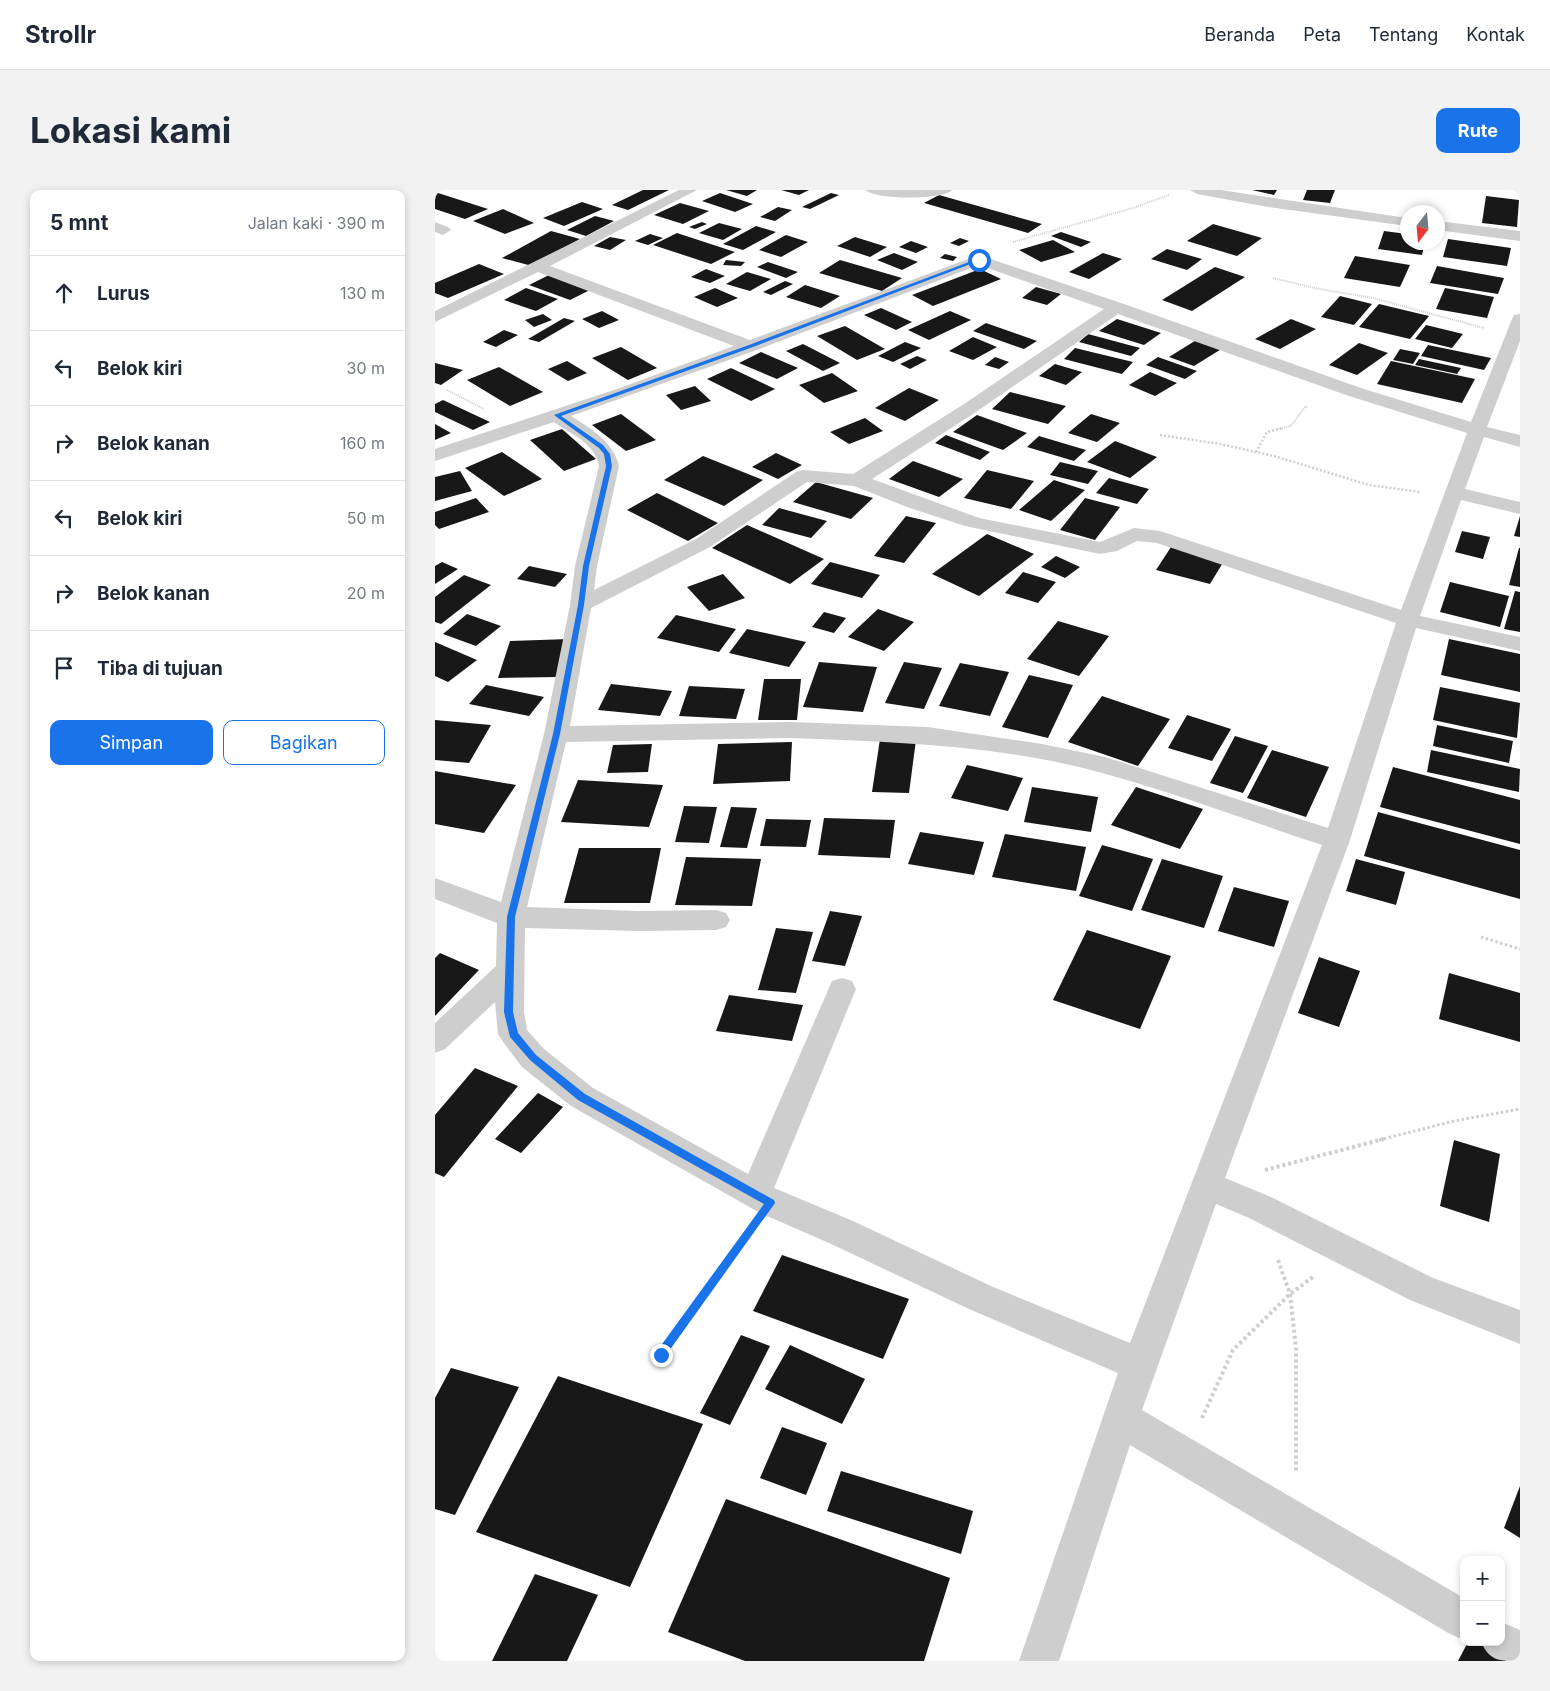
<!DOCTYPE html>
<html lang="id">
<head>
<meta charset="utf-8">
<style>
	:root { --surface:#fff; --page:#f2f2f3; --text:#1f2937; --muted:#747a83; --line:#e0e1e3; --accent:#1a73e8 }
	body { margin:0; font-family:Inter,sans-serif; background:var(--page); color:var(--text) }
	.controls { position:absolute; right:15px; bottom:15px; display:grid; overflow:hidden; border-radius:10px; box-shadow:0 2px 8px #0003 }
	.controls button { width:45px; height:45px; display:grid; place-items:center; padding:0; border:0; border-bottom:1px solid var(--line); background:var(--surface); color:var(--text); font:25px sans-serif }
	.compass { position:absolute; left:965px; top:15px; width:45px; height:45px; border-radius:50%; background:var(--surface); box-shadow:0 2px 8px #0003; rotate:196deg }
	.stop { position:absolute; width:15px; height:15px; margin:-11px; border:4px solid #1a73e8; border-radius:50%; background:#fff }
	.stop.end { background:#1a73e8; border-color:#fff; box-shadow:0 1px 5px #0008 }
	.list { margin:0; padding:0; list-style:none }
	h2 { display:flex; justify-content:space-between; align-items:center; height:65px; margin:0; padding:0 20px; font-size:21px }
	h2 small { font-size:16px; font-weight:400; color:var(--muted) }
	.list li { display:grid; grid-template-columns:32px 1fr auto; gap:15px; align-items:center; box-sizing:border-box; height:75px; padding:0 20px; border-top:1px solid var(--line) }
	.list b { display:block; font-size:19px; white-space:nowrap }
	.list em { font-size:16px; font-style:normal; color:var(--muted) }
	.actions { display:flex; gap:10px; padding:15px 20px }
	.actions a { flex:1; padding:11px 0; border:1px solid var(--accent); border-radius:10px; text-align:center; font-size:18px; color:var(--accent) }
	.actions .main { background:var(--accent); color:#fff }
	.icon { flex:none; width:28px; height:28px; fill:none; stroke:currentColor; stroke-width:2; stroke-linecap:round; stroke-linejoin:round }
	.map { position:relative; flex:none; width:1085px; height:1471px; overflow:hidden; border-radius:10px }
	header { display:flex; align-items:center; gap:30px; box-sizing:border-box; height:70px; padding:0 25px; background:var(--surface); border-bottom:1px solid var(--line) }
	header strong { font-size:24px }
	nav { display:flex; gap:28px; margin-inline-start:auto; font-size:18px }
	.intro { display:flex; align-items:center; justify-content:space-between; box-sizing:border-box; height:120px; padding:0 30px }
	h1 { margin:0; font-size:35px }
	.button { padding:12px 22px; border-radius:10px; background:var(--accent); color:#fff; font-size:18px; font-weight:700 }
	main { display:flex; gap:30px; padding:0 30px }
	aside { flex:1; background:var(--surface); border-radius:10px; box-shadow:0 2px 8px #0003 }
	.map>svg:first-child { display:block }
</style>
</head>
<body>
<header>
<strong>Strollr</strong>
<nav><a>Beranda</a><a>Peta</a><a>Tentang</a><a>Kontak</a></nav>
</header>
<div class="intro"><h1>Lokasi kami</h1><a class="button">Rute</a></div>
<main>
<aside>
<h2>5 mnt<small>Jalan kaki · 390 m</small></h2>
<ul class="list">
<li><svg class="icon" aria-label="ahead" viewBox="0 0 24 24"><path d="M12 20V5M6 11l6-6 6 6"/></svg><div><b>Lurus</b></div><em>130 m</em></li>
<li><svg class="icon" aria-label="left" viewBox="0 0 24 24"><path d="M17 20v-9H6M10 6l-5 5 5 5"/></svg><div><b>Belok kiri</b></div><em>30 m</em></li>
<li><svg class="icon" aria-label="right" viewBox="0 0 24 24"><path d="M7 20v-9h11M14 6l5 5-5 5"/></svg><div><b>Belok kanan</b></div><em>160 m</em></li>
<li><svg class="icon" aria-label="left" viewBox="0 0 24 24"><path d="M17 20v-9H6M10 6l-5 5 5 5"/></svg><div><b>Belok kiri</b></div><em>50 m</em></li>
<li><svg class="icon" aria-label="right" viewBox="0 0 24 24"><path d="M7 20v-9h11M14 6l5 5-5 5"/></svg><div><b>Belok kanan</b></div><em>20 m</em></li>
<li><svg class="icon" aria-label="arrive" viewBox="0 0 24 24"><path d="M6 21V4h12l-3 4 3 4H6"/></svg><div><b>Tiba di tujuan</b></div></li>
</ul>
<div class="actions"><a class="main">Simpan</a><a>Bagikan</a></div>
</aside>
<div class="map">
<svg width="1085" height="1471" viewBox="0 0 1085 1471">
	<rect width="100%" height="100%" fill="#fff"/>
	<g fill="#181818">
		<path d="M208,0H234L193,20L177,15Z"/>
		<path d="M291,0H322L312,6Z"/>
		<path d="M346,0H374L364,5Z"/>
		<path d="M817,0H842L839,5Z"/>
		<path d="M872,0H900L895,13L868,10Z"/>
		<path d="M0,2L53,19L30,29L0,19Z"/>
		<path d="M285,3L318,14L300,22L267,11Z"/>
		<path d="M396,3L404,5L375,19L367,17Z"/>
		<path d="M504,5L607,34L593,43L489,13Z"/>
		<path d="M1051,6L1084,10L1082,37L1047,33Z"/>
		<path d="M147,12L168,19L129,36L108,28Z"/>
		<path d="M245,13L274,21L248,34L219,25Z"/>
		<path d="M343,17L357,20L340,31L325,27Z"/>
		<path d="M68,19L99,33L70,44L38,31Z"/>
		<path d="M160,26L179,31L151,46L132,40Z"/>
		<path d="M267,32L272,34L260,39L254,37Z"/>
		<path d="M284,33L307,39L288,50L264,43Z"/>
		<path d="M778,34L827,48L802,66L752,51Z"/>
		<path d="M321,36L341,42L308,60L288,54Z"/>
		<path d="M116,41L145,49L97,76L67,68Z"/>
		<path d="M949,41L972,44V52H990L987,65L943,59Z"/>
		<path d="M626,42L656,52L646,57L616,46Z"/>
		<path d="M242,43L300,62L276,74L218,55Z"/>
		<path d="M215,44L228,48L213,55L200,51Z"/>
		<path d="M351,45L373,52L346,67L324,60Z"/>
		<path d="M175,47L191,50L175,60L159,56Z"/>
		<path d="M420,47L452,57L435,67L402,56Z"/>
		<path d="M525,48L534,51L524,56L515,53Z"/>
		<path d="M1013,49L1076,58L1072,76L1008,67Z"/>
		<path d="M618,50L640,62L606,72L584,60Z"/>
		<path d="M476,51L493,57L481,63L464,57Z"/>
		<path d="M732,59L767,69L752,80L716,69Z"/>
		<path d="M459,63L483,72L467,80L442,70Z"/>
		<path d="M668,63L687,69L654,89L634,82Z"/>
		<path d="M510,64L522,67L518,71L505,68Z"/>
		<path d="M920,66L975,75L965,97L909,88Z"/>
		<path d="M291,70L310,72L306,76L288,75Z"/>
		<path d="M405,70L467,88L447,101L384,83Z"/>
		<path d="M333,72L363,82L351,88L322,77Z"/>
		<path d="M44,74L69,84L13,108L0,103V93Z"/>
		<path d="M1002,76L1069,88L1063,104L995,93Z"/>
		<path d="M780,77L810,87L757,121L727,110Z"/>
		<path d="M271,79L290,86L275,93L256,87Z"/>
		<path d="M545,79L566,89L498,116L477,105Z"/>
		<path d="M312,82L336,89L315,101L291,94Z"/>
		<path d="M118,83L159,98L135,110L94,95Z"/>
		<path d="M350,91L358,94L336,105L328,102Z"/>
		<path d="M370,95L405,106L386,118L351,107Z"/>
		<path d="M601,97L626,104L612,115L587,108Z"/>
		<path d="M91,98L123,109L101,121L69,110Z"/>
		<path d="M280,98L303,108L282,117L259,107Z"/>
		<path d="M1010,98L1059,107L1052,128L1001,119Z"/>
		<path d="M905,106L937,114L919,135L886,127Z"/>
		<path d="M944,114L994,126L975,149L924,137Z"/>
		<path d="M446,118L477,132L461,140L429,125Z"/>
		<path d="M167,121L184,130L164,138L147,129Z"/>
		<path d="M515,121L536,130L494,150L473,140Z"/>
		<path d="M108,124L117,130L99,137L90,130Z"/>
		<path d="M129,128L140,131L104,152L93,149Z"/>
		<path d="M682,129L726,143L709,155L664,141Z"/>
		<path d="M856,129L881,139L845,159L820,149Z"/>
		<path d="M551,133L602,151L589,159L538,141Z"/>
		<path d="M991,135L1028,144L1017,158L980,149Z"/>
		<path d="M410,136L450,159L422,170L382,146Z"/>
		<path d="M69,140L83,145L61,157L48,152Z"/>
		<path d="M653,144L705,158L696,166L644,152Z"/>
		<path d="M538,147L562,157L538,170L514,161Z"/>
		<path d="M763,149L788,158L759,176L734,167Z"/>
		<path d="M470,152L486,158L458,172L443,166Z"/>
		<path d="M924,153L953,163L922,185L894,175Z"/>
		<path d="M368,154L405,173L388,181L351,161Z"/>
		<path d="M993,155L1056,168L1049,180L986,166Z"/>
		<path d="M186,157L222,178L193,190L157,168Z"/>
		<path d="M640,158L698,172L687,184L629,169Z"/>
		<path d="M965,159L985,163L978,174L958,170Z"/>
		<path d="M326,162L363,178L342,189L304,173Z"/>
		<path d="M482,166L492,170L475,179L465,174Z"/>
		<path d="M560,167L574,172L564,179L550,175Z"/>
		<path d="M723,167L762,181L750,189L711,175Z"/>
		<path d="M984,169L1026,178L1022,184L980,175Z"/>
		<path d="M132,171L152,183L133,191L113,179Z"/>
		<path d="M956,171L1040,189L1027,213L942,194Z"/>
		<path d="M0,173L28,180L6,195L0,193Z"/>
		<path d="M620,174L647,182L631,195L604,186Z"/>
		<path d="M64,177L108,202L75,216L32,190Z"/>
		<path d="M296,178L340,199L316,211L272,189Z"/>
		<path d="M715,182L742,193L720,206L694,195Z"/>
		<path d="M397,183L423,201L389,213L364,195Z"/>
		<path d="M260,196L276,211L246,220L231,205Z"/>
		<path d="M474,198L504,210L470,231L440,218Z"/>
		<path d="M575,202L631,216L613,234L557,219Z"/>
		<path d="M8,210L55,232L38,240L0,222V214Z"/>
		<path d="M186,224L221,250L191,261L157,235Z"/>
		<path d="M656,224L685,233L662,252L633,243Z"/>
		<path d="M542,225L592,243L568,260L518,242Z"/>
		<path d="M430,228L448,241L414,254L395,242Z"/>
		<path d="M0,234L16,243L0,250Z"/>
		<path d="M127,239L161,269L129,281L95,250Z"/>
		<path d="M511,245L555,262L545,270L500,253Z"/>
		<path d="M604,246L651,260L639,271L592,257Z"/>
		<path d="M680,251L722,267L695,288L652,272Z"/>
		<path d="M67,262L107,289L69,306L30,278Z"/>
		<path d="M341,263L367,275L343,289L317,277Z"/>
		<path d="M268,266L328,290L289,316L229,290Z"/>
		<path d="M478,271L528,289L504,307L454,289Z"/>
		<path d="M625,272L663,281L653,294L615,285Z"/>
		<path d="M552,280L599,291L576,319L529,308Z"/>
		<path d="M25,281L37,301L0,311V287Z"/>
		<path d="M674,288L714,299L702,314L661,303Z"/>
		<path d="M619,290L650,300L616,331L584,320Z"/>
		<path d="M381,292L438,308L416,329L358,312Z"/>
		<path d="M222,303L283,333L253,351L192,320Z"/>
		<path d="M41,308L54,322L4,339L0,335V322Z"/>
		<path d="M650,308L685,317L660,350L625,340Z"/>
		<path d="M344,318L392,331L376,348L327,335Z"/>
		<path d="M471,326L501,333L469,373L439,366Z"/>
		<path d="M1085,326V347L1079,346Z"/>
		<path d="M312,335L389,369L355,394L277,358Z"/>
		<path d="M1027,341L1055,347L1048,369L1020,362Z"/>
		<path d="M552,344L599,364L544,406L497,384Z"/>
		<path d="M736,357L789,371L775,394L721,380Z"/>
		<path d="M1084,358H1085V397L1074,395Z"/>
		<path d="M621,366L645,377L630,388L606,377Z"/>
		<path d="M7,372L23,379L0,394V376Z"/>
		<path d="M395,372L445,385L427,408L376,394Z"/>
		<path d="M94,376L132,384L120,397L82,389Z"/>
		<path d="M588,382L621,392L603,413L570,403Z"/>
		<path d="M288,384L310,408L274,421L252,397Z"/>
		<path d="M29,385L56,395L6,434L0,432V407Z"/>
		<path d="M1015,392L1074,406L1065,437L1005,422Z"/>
		<path d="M1080,401L1085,402V442L1069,439Z"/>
		<path d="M443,419L479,432L449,461L413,447Z"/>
		<path d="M389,422L411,428L399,443L377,437Z"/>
		<path d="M32,424L66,436L41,456L8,444Z"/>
		<path d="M241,425L301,439L284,462L222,448Z"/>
		<path d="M623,431L674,446L644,486L592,469Z"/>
		<path d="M312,439L371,452L354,477L294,463Z"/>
		<path d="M134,449L124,487L63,488L75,451Z"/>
		<path d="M1014,449L1085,464V502L1006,485Z"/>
		<path d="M0,452L42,470L13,492L0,486Z"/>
		<path d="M384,472L442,477L428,522L368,517Z"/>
		<path d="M469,472L507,478L489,519L450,513Z"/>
		<path d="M525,473L574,482L555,526L504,516Z"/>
		<path d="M594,485L638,495L613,548L567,537Z"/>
		<path d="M329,489H366L362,530H323Z"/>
		<path d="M176,494L237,501L225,526L163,520Z"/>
		<path d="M51,495L109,507L94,526L34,514Z"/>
		<path d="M254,496L310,499L301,529L244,526Z"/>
		<path d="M1005,497L1085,513L1082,548L998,530Z"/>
		<path d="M667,506L735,529L703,576L633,552Z"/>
		<path d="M752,525L796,539L777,571L733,558Z"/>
		<path d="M0,530L56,535L34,573L0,570Z"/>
		<path d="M1002,535L1078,551L1074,573L998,556Z"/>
		<path d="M800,546L833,556L808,603L775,593Z"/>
		<path d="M445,549L481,550L474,603L437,602Z"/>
		<path d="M357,552L355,591L278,594L283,554Z"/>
		<path d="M217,554L213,582L172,583L178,555Z"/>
		<path d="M837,560L894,577L871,627L812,608Z"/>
		<path d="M996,560L1085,579L1084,602L992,582Z"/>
		<path d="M532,575L588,588L573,621L516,608Z"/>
		<path d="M958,577L1085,610V654L945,617Z"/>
		<path d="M0,581L81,595L49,643L0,634Z"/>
		<path d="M143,590L228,595L214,637L126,632Z"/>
		<path d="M597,597L663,607L656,642L589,632Z"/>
		<path d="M701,597L768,619L745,659L676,635Z"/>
		<path d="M249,616L282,617L274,653L240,652Z"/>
		<path d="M296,617L322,618L312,658L285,657Z"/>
		<path d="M943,622L1085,660V709L929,666Z"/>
		<path d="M389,628L460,630L455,668L383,665Z"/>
		<path d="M331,629L376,630L371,657L325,656Z"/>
		<path d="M485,642L549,652L539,685L473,674Z"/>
		<path d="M570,644L651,657L641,701L557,687Z"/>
		<path d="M667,655L718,669L697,721L644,706Z"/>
		<path d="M144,658H226L215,713H129Z"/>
		<path d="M251,667L326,669L317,716L240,715Z"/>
		<path d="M727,669L788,686L769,738L706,720Z"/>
		<path d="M921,669L970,682L961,715L911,701Z"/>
		<path d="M799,697L854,711L839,757L783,741Z"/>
		<path d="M395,721L427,726L410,776L377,771Z"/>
		<path d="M341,738L378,742L361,803L323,800Z"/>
		<path d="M652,740L736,766L705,839L618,810Z"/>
		<path d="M5,763L44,780L0,826V768Z"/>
		<path d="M884,767L925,781L904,837L863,823Z"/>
		<path d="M1014,783L1085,803V852L1004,829Z"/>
		<path d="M294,805L368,815L357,851L281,841Z"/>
		<path d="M40,878L83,896L9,987L0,983V925Z"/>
		<path d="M103,903L128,917L86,963L60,949Z"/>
		<path d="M1019,950L1065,964L1054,1032L1005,1016Z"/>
		<path d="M347,1065L474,1109L448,1169L318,1121Z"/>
		<path d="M306,1145L335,1156L295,1235L265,1223Z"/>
		<path d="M355,1155L430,1189L407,1234L330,1199Z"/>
		<path d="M16,1178L84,1197L20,1325L0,1319V1208Z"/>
		<path d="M123,1186L268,1234L195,1397L41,1342Z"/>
		<path d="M347,1237L392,1253L371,1305L325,1288Z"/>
		<path d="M406,1281L538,1321L526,1364L392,1321Z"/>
		<path d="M1085,1296V1348L1069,1338Z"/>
		<path d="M291,1309L515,1388L489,1471H310L233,1442Z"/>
		<path d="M100,1384L163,1405L132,1471H57Z"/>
		<path d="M1033,1452H1047L1071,1471H1023Z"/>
	</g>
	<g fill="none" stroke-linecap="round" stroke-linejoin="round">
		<g stroke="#cecece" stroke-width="2" stroke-dasharray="1 1" stroke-linecap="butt">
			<path d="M578,52L698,18L734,5"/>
			<path d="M838,88L884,99L938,108L1049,138"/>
			<path d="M12,200L49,219"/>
			<path d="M843,239L856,236L870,217H873"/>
		</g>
		<g stroke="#cecece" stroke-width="2.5" stroke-dasharray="2 2" stroke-linecap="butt">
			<path d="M725,245L785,254L839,266L934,295L985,302"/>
			<path d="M821,262L832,242L848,238"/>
		</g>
		<g stroke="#cecece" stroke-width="3" stroke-dasharray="2.5 2.5" stroke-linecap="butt">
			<path d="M1046,747L1085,759"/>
			<path d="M944,950L1019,931L1085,919"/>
		</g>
		<g stroke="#cecece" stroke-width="4" stroke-dasharray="3 3" stroke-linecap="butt">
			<path d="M830,980L949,949"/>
			<path d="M843,1070L855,1104L861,1158V1283"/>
			<path d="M226,1165L315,1042"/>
			<path d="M767,1228L798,1160L855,1104L878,1087"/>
		</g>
		<g fill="#cecece" fill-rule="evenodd">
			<path d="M244,0H262L115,76L315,150L544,65L689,114L926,198L1036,232L1077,129L1079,125L1085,124V151L1052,237L1085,245V257L1049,247L1030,299L1085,312V324L1026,310L985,426L1085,447V461L981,438L915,650L790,988L836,1007L998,1088L1085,1120V1154L975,1110L812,1027L781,1014L707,1220L1029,1408V1450L1015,1444L695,1255L624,1471H584L683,1183L534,1119L394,1053L325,1023L136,916L87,877L68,852L63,844L60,812L10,859L0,863V833L61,776L62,733L0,709V688L66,712L109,544L135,415L140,376L164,276C160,253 137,245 119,232L0,271V259L182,199L299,156L103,82L0,132V121ZM544,75L669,119L529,214L418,284L368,280L361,282L261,349L159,400L162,376L184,276C178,251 156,239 136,226L322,160ZM683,124L914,206L1032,243L966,420L725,341L699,338L665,352L544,328L437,289L541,222ZM372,292L419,296L472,317L530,336L665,364L682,361L702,351L722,353L961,433L893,638L670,567L607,554L493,537L355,532L135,536L156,418L275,357ZM355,548C459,552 566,555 667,583C741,603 814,631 887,655L695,1153L558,1097L418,1031L339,998L421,799L417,791L407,788L397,791L313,984L158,898L109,859L92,840L89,822L90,738L203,741L281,740L291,737L295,730L291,723L281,720L203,721L92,717L131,552Z"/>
			<path d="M431,0H517C510,10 439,10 431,0Z"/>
			<path d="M755,0H786L972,28V36L833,17L762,4Z"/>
			<path d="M1002,31L1085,41V51L1002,40Z"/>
			<path d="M0,32L13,37L16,40L8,45L0,42Z"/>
			<path d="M1066,1432L1085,1440V1471C1063,1471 1055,1471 1046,1452H1066Z"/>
		</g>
	</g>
	<path fill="#1a73e8" d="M542,69L546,70L318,157L126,226L168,255L175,264L177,276L154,376L149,415L125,544L80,727L78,822L83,843L101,865L150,904L339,1010L340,1013L229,1168L226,1170L220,1165L222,1161L329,1014L143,910L95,870L75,847L69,822L72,727L118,544L143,415L148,376L171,276L169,264L164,258L119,225L314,155Z"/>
</svg>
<div class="controls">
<button>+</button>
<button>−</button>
</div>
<svg class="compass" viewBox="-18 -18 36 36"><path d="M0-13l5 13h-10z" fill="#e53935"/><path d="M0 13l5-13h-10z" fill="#747a83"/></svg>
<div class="stop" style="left:544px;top:70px"></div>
<div class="stop end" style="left:226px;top:1165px"></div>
</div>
</main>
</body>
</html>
